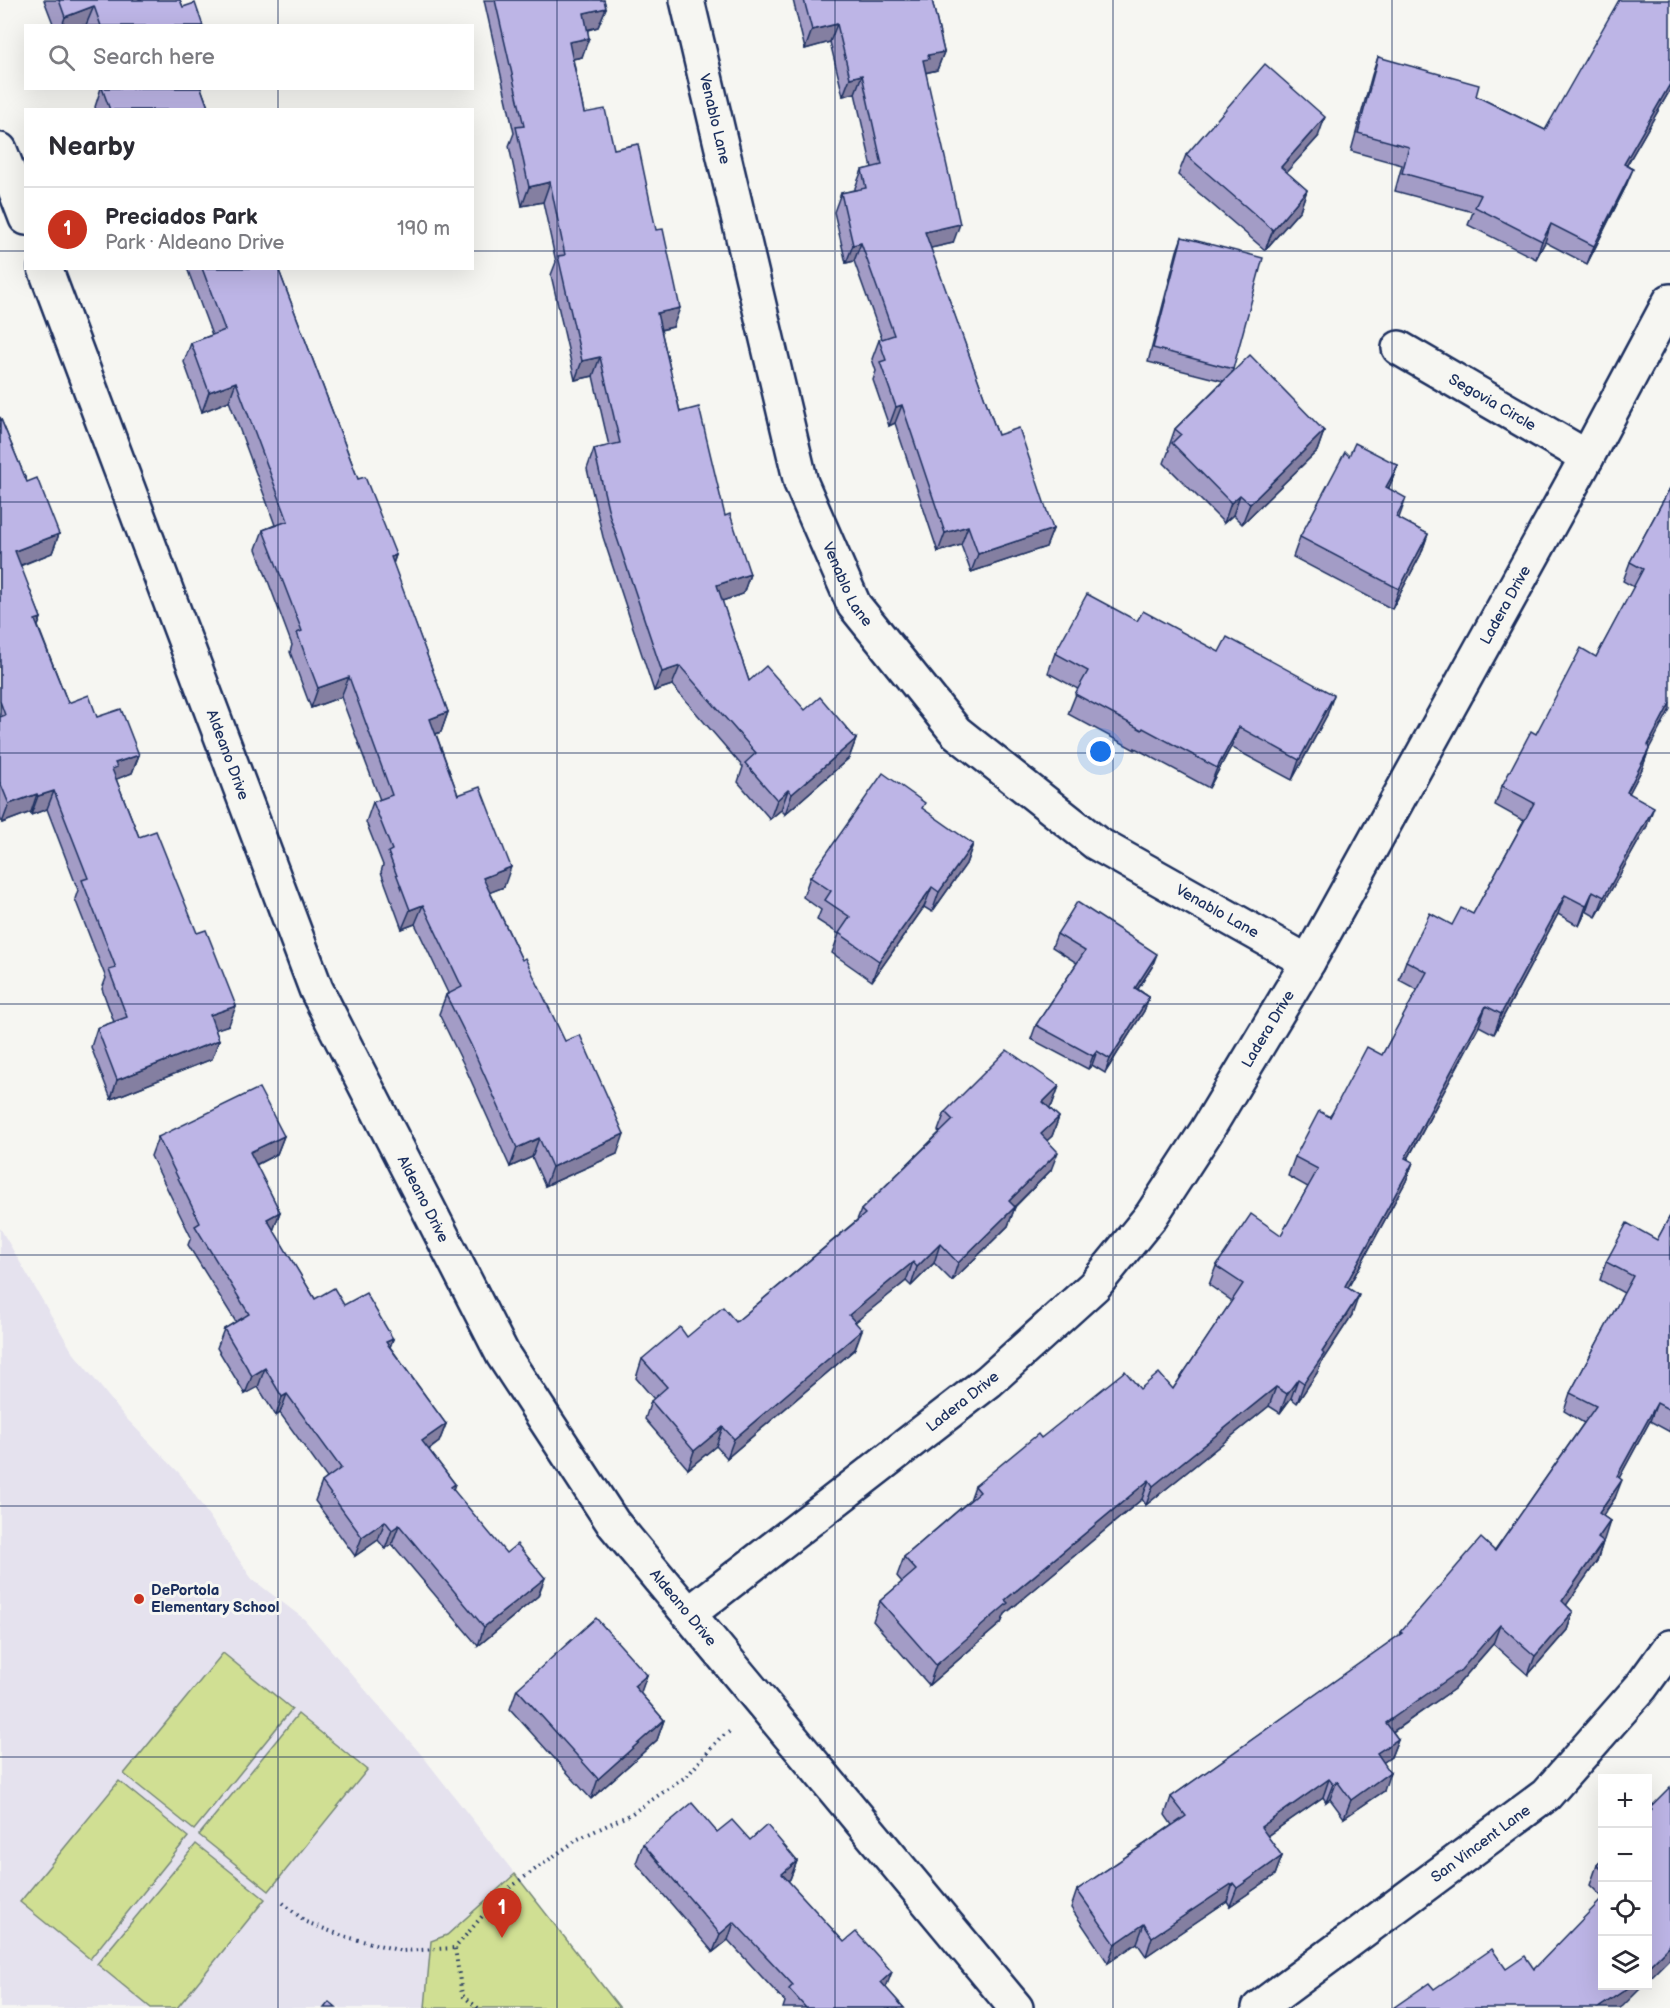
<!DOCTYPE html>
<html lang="en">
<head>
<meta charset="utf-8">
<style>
	:root { --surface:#fff; --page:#f2f2f3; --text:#2b2b33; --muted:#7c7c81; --line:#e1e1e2; --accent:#c8321e }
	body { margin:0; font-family:"Balsamiq Sans",sans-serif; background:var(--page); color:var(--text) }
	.controls { position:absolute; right:18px; bottom:18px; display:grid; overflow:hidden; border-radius:0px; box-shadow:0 6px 24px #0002 }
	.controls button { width:54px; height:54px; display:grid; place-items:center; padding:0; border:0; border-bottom:2px solid var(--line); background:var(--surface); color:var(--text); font:30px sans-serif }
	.you { position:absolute; left:1101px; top:752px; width:21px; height:21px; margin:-15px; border:4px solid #fff; border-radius:50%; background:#1a73e8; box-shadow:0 0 0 9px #1a73e833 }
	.badge { display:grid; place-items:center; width:39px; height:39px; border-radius:50%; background:var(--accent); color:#fff; font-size:20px; font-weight:700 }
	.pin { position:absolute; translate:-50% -50px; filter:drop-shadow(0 2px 3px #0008) }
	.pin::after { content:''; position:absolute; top:32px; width:21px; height:18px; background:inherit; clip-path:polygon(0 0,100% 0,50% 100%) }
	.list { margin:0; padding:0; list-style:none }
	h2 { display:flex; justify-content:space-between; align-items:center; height:78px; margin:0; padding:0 24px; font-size:26px }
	h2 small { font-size:20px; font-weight:400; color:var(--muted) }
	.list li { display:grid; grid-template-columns:39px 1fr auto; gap:18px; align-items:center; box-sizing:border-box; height:84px; padding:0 24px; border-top:2px solid var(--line) }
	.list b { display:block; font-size:22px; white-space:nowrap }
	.list p { margin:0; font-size:20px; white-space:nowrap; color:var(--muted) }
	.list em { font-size:20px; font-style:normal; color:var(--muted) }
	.icon { flex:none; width:33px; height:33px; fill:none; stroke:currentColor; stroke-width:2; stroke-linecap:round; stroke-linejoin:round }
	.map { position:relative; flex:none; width:1670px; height:2008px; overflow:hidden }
	.search { position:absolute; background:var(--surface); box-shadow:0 6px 24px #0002; left:24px; top:24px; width:450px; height:66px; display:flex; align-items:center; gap:15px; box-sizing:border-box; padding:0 21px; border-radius:0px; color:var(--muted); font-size:22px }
	.panel { position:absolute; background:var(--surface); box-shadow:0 6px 24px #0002; left:24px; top:108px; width:450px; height:162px; border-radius:0px }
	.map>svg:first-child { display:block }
</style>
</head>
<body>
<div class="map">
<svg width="1670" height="2008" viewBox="0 0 1670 2008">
	<rect width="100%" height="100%" fill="#f6f6f2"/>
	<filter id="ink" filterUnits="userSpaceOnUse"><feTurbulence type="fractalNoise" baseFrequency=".0167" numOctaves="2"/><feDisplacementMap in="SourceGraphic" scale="12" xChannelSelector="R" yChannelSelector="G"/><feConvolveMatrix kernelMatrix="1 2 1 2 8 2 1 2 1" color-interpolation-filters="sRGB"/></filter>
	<g filter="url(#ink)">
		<path fill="#e5e2ee" d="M0,1228L72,1351L124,1416L181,1475L252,1579L304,1619L425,1759L515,1874L447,1935L431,1941L425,2008H0Z"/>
		<g fill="#d0df93" stroke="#768778" stroke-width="1.5">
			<path d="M223,1653L292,1709L194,1830L124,1774Z"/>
			<path d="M298,1714L367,1770L269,1891L199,1835Z"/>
			<path d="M119,1781L188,1837L90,1959L20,1902Z"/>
			<path d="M196,1844L265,1899L177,2008H151L97,1964Z"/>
			<path d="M515,1874L620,2008H425L431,1941L447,1935Z"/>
		</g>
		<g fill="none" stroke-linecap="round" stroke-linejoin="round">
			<g stroke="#1b2f5e" stroke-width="38">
				<g id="minor">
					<path id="s1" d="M687,0L801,483L854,605L956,732L1096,843L1308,962"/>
					<path d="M0,150L26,218"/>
					<path id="s2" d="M45,268L316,989L503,1355L613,1523L1016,2008"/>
					<path id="s3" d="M1399,348L1587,457"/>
					<path id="s4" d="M690,1613L989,1381L1094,1286L1151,1216L1207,1130L1308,962L1587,457L1670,301"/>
					<path id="s5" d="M1259,2008L1546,1795L1641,1687L1670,1647"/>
				</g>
			</g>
			<g stroke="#1b2f5e" stroke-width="4" stroke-dasharray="1.5 4.5" stroke-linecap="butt">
				<path d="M283,1903L306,1922L343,1936L402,1951L455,1948"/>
				<path d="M478,2008L462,1995L455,1948L502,1893L578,1839L631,1814L687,1776L720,1738L732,1730"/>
			</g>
			<use href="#minor" stroke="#f6f6f2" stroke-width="33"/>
		</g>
		<g fill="#a39cc6" stroke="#1b2f5e" stroke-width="1.5">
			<path d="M44,0H180L183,7L203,26H54Z"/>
			<path d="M484,0H604L606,8L598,27L588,30L582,57L573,59L584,113L614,149L673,327L661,330L680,412L750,574L743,594L722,601L749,681L805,710L856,739L849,758L785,814L781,810L770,819L738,782L743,767L672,685L654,691L603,537L587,469L594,449L609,446L593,376L575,380L551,275L556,262L543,202L522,206L509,146L514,133Z"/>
			<path d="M793,0H932L944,52L937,70L925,73L953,243L930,248L998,435L1053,529L1046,547L971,572L961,545L938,552L895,423L889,426L873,380L876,371L872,359L879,340L882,339L854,261L846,263L834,212L841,193L855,190V188L862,170L872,168L855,93L843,96L830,42L805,49Z"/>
			<path d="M1378,57L1476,96L1545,130L1670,90L1627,165L1626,186L1587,264L1545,242L1536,259L1468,225L1473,212L1395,191L1402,165L1351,151L1372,75Z"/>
			<path d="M101,88H201L209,110H96L95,107Z"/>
			<path d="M1318,137L1286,172L1307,190L1300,210L1265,250L1178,175L1186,155Z"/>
			<path d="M1182,237L1233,369L1232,373L1324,431L1317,451L1242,524L1233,515L1224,523L1164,463L1169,450L1168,449L1175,429L1223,381L1148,362L1177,251Z"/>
			<path d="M187,268H278L358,479L396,555L393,564L448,712L441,732L436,734L458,795L504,887L490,892L522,960L617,1154L545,1186L532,1157L510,1167L464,1065L439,1014L446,995L448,993L415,924L402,929L381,872L383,865L366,822L373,802L380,800L341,697L311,708L290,652L292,645L256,549L263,530L275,525L266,500L229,401L202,412L184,362L191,343L212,335Z"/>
			<path d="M0,417L27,482L59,534L52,553L20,566L41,618L38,626L68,703L97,717L139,755L132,773L116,779L139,837L229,1025L215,1029L219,1040L212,1059L111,1099L91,1047L97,1028L114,1022L102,989L106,978L75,899L78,890L47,809L31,815V812L2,823L0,818Z"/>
			<path d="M1349,456L1398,465L1389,488L1399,519L1428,534L1421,554L1392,609L1293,557L1300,537Z"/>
			<path d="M1670,488L1649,749L1642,769L1629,793L1647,826L1596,917L1586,911L1579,926L1558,914L1494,1034L1479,1026L1408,1159L1413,1162L1406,1181L1348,1288L1352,1315L1322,1361L1317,1373L1297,1403L1291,1398L1280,1413L1269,1406L1146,1505L1142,1499L1005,1614L1001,1623L929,1685L873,1621L880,1601L902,1582L897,1576L904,1557L970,1500L975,1486L1041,1438L1140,1389H1173L1232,1301L1209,1285L1216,1266L1281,1235L1308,1187L1288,1176L1295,1157L1382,1055L1418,990L1399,980L1406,961L1452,925L1473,914L1524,821L1495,805L1502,786L1536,734L1596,657L1634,587L1623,581L1630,562Z"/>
			<path d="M1137,621L1327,715L1292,780L1231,747L1209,788L1135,748V750L1068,714L1078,689L1048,673L1055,653Z"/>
			<path d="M973,844L966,864L932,912L924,907L872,981L832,953L839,934L817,920L821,910L803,897L810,877Z"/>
			<path d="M1057,934L1152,967L1138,989L1149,997L1144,1011L1105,1073L1092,1065L1088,1069L1031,1039L1036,1025L1077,963L1052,947Z"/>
			<path d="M1059,1086L1052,1105L1049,1108L1059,1117L1052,1136L1047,1140L1051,1170L1015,1207L1008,1226L952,1281L934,1263L911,1286L906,1281L855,1322V1349L727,1458L716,1446L688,1469L645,1419L651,1401L654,1399L636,1378L642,1359L687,1337L736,1322L857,1220L861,1210L940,1132L938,1131L945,1112Z"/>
			<path d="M284,1136L277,1154L256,1165L280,1212L273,1230L315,1299L344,1305L393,1339L390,1347L446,1424L439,1442L429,1450L455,1484L453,1490L538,1596L478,1646L392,1544L385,1549L378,1540L355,1556L315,1501L322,1482L327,1478L280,1413L276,1416L258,1387L245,1394L217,1348L224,1329L236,1322L188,1245L191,1237L151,1156L158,1137Z"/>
			<path d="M1670,1216V1432L1650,1421L1619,1478L1615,1498L1603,1516L1610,1521L1602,1541L1603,1542L1597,1561L1566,1605L1573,1612L1567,1630L1528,1675L1493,1644L1454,1689L1393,1732L1398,1739L1391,1757L1383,1762L1384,1791L1344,1818L1330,1799L1326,1802L1323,1797L1267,1836L1282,1856L1275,1875L1230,1906L1227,1901L1146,1956L1137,1943L1108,1963L1071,1908L1077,1890L1172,1825L1165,1815L1171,1797L1399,1636L1400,1632L1495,1551L1584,1423L1564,1411L1570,1393L1624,1293L1600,1280L1606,1262L1657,1240Z"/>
			<path d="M647,1675L640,1693L664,1720L657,1740L591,1799L510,1709L517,1689Z"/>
			<path d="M750,1840L797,1861L790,1879L788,1881L904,2008H783L785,2002L728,1940L713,1952L636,1863L643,1844Z"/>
			<path d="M1602,1860V1897L1590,1885L1597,1865Z"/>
		</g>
		<g fill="#847fa1" stroke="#1b2f5e" stroke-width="1.5">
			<path d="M94,6L86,25L62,26L65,17Z"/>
			<path d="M606,8L598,27L577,32L584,13Z"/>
			<path d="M837,24L830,42L805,49L812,30Z"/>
			<path d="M589,38L582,57L562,61L569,42Z"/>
			<path d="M944,52L937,70L924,73L923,60L928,55Z"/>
			<path d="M862,75L855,93L843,96L850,78Z"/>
			<path d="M1670,84V90L1617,182L1624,164Z"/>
			<path d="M1325,117L1318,137L1273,187L1281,167Z"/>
			<path d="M1633,169L1626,186L1587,264L1594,246Z"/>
			<path d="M550,182L543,202L522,206L529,187Z"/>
			<path d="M1307,190L1300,210L1265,250L1273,230Z"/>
			<path d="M960,224L953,243L918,251L925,232Z"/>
			<path d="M1551,224L1545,242L1536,259L1542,241Z"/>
			<path d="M861,243L854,261L846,263L853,245Z"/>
			<path d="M680,308L673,327L650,332L657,313Z"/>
			<path d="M600,357L593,376L575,380L582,361Z"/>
			<path d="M236,382L229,401L202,412L209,392Z"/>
			<path d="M902,405L895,423L889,426L896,407Z"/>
			<path d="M1324,431L1317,451L1242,524L1250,504Z"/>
			<path d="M1398,465L1390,485L1378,507L1386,487Z"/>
			<path d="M1240,495L1233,515L1224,523L1231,503Z"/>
			<path d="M1406,498L1399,518L1389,537L1396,517Z"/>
			<path d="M968,526L961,545L938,552L945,533Z"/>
			<path d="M1053,529L1046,547L971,572L978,554Z"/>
			<path d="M59,534L52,553L8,570L15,551Z"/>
			<path d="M1428,534L1421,554L1392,609L1399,589Z"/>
			<path d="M396,555L389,575L391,557Z"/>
			<path d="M750,574L743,594L710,605L717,585Z"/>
			<path d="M41,618L34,636L35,620Z"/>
			<path d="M680,666L672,685L654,691L662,672Z"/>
			<path d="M349,677L341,697L311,708L318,688Z"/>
			<path d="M1334,695L1327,715L1292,780L1299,760Z"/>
			<path d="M1670,703V709L1641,764L1648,745Z"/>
			<path d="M448,712L441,732L423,738L430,719Z"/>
			<path d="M1239,727L1231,747L1209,788L1217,768Z"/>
			<path d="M856,739L849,758L785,814L792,794Z"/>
			<path d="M1649,749L1642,769L1620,811L1627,792Z"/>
			<path d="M139,755L132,773L112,781V769L115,763Z"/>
			<path d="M788,790L781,810L770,819L777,800Z"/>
			<path d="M54,791L47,809L31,815L38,796Z"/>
			<path d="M37,794L31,812L2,823L9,804Z"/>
			<path d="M1654,807L1647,826L1596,917L1604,897Z"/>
			<path d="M973,844L966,864L932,912L939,892Z"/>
			<path d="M511,867L504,887L476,898L483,878Z"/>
			<path d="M932,887L924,907L872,981L879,961Z"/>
			<path d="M1593,891L1586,911L1579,926L1586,906Z"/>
			<path d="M1565,895L1558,914L1494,1034L1501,1014Z"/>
			<path d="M423,905L415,924L402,929L410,910Z"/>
			<path d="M1157,954L1152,967L1130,1001L1135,988Z"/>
			<path d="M1149,997L1144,1011L1105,1073L1110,1059Z"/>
			<path d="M236,1006L229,1025L203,1034L210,1015Z"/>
			<path d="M1486,1006L1479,1026L1398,1177L1405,1158Z"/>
			<path d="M219,1040L212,1059L111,1099L117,1080Z"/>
			<path d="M1097,1051L1092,1065L1088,1069L1093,1056Z"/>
			<path d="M1059,1086L1052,1105L1037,1121L1043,1102Z"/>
			<path d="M1059,1117L1052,1136L1034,1153L1041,1134Z"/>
			<path d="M624,1134L617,1154L545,1186L552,1167Z"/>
			<path d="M284,1136L277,1154L243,1171L250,1152Z"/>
			<path d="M539,1138L532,1157L510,1167L517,1148Z"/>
			<path d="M1058,1152L1051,1170L1002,1219L1009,1201Z"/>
			<path d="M1413,1162L1406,1181L1338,1306L1345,1286Z"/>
			<path d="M1015,1207L1008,1226L952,1281L958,1263Z"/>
			<path d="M280,1212L273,1231L267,1219Z"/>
			<path d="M940,1244L934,1263L911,1286L917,1267Z"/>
			<path d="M913,1262L906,1281L842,1333L849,1315Z"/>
			<path d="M1359,1295L1352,1315L1322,1361L1317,1373L1297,1403L1304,1383L1322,1352Z"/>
			<path d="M862,1330L855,1349L727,1458L734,1439Z"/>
			<path d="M393,1339L386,1357V1342Z"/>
			<path d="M265,1368L258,1387L245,1394L252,1376Z"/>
			<path d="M1298,1379L1291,1398L1280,1413L1287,1394Z"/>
			<path d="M1276,1387L1269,1406L1146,1505L1153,1486Z"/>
			<path d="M287,1394L280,1413L276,1416L282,1397Z"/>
			<path d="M1657,1403L1650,1421L1610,1495L1617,1476Z"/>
			<path d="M446,1424L439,1442L415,1459L422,1441Z"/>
			<path d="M723,1427L716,1446L688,1469L694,1451Z"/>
			<path d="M1149,1480L1142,1499L1005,1614L1001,1623L929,1685L936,1665L1005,1600Z"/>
			<path d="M1622,1480L1615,1498L1592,1531L1599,1513Z"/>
			<path d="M385,1521L378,1540L355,1556L362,1537Z"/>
			<path d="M1610,1521L1604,1540L1591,1557L1598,1538Z"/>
			<path d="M399,1525L392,1544L385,1549L392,1530Z"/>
			<path d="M1603,1542L1597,1561L1556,1620L1562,1601Z"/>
			<path d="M545,1578L538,1596L478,1646L484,1627Z"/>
			<path d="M1573,1612L1567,1630L1528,1675L1535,1656Z"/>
			<path d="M1500,1625L1493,1644L1454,1689L1379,1741L1386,1723Z"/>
			<path d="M647,1675L640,1695L634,1686Z"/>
			<path d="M664,1720L657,1740L591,1799L598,1779Z"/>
			<path d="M1398,1739L1391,1757L1370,1772L1377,1753Z"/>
			<path d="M1390,1772L1384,1791L1344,1818L1351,1800Z"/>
			<path d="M1329,1779L1323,1797L1254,1845L1261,1827Z"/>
			<path d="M1337,1781L1330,1799L1326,1802L1333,1784Z"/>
			<path d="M1282,1856L1275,1875L1230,1906L1237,1888Z"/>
			<path d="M797,1861L790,1879L775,1892L782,1874Z"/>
			<path d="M1233,1883L1227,1901L1146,1956L1152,1937Z"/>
			<path d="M734,1922L728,1940L713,1952L720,1934Z"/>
			<path d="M1144,1924L1137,1943L1108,1963L1115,1944Z"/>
			<path d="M1670,1945V1958L1647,1981V1968Z"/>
			<path d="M892,1972L885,1990L881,1982Z"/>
			<path d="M1631,1986H1643L1623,2006L1620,2008H1598Z"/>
		</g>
		<g fill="#bdb5e6" stroke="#1b2f5e" stroke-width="1.5">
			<path d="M59,0H180L183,7L195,3L203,26H101L94,6L65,17Z"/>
			<path d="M495,0H604L606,8L584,13L589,38L569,42L584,113L605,109L614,149L638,144L656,230L663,229L680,308L657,313L680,412L699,407L725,516L730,514L750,574L717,585L749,681L766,666L805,710L820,697L856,739L792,794L788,790L777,800L745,763L756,753L680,666L662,672L610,517L594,449L620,443L600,357L582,361L558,256L565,255L550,182L529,187L516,127L524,126Z"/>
			<path d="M804,0H932L944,52L928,55L929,59L923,60L960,224L925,232L998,435L1019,428L1053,529L978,554L968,526L945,533L902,405L896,407L880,362L886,360L879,340L894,335L861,243L853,245L841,193L866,188L862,170L882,165L862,75L850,78L837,24L812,30Z"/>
			<path d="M1619,0H1670V84L1624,164L1633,169L1594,246L1551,224L1542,241L1475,207L1481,195L1402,173L1409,147L1358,133L1378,57L1479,85L1476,96L1545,130Z"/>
			<path d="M1265,64L1325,117L1281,167L1307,190L1273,230L1186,155Z"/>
			<path d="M102,88H201L209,110H110Z"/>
			<path d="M1182,237L1263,258L1233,369L1153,348Z"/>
			<path d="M202,268H278L358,479L365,477L396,555L391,557L448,712L430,719L458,795L480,787L511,867L483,878L522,960L525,958L565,1041L580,1035L624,1134L552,1167L539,1138L517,1148L471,1045L446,995L462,987L423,905L410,910L388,852L392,850L373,802L392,795L349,677L318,688L297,633L302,631L263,530L288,521L273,481L236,382L209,392L191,343L225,330Z"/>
			<path d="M1250,355L1324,431L1250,504L1240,495L1231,503L1172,443L1181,434L1175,429Z"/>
			<path d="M0,417L27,482L37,478L59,534L15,551L41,618L35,620L68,703L89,695L97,717L121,709L139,755L115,763L117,767L112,769L139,837L156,831L197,933L206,930L236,1006L210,1015L219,1040L117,1080L97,1028L127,1017L109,970L116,968L82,880L88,878L54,791L38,796L37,794L9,804L0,782V717L5,715L0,701Z"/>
			<path d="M1355,443L1398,465L1386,487L1406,498L1396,517L1428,534L1399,589L1300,537L1345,452L1349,456Z"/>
			<path d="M1670,488V703L1648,745L1649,749L1627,792L1654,807L1604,897L1593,891L1586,906L1565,895L1501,1014L1486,1006L1405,1158L1413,1162L1345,1286L1359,1295L1322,1352L1324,1354L1304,1383L1298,1379L1287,1394L1276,1387L1153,1486L1149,1480L1005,1600L1008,1603L936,1665L880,1601L916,1570L904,1557L980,1492L975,1486L1038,1434L1041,1438L1125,1371L1140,1389L1159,1373L1173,1389L1243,1284L1216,1266L1251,1214L1281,1235L1318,1169L1295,1157L1319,1111L1330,1117L1367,1047L1382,1055L1427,972L1406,961L1430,913L1452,925L1461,908L1473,914L1534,803L1502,786L1531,731L1536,734L1581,648L1596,657L1643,569L1630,562Z"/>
			<path d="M1087,594L1137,621L1143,611L1219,652L1227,637L1334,695L1299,760L1239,727L1217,768L1143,728L1142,730L1075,694L1088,671L1055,653Z"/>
			<path d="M883,773L925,803L922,808L973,844L939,892L932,887L879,961L839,933L850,917L825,900L831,891L810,877Z"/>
			<path d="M1077,902L1157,954L1135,988L1149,997L1110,1059L1097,1051L1093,1056L1036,1025L1085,951L1057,934Z"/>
			<path d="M1007,1050L1059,1086L1043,1102L1059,1117L1041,1134L1058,1152L1009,1201L1015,1207L958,1263L940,1244L917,1267L913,1262L849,1315L862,1330L734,1439L723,1427L694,1451L651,1401L667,1387L642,1359L680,1327L687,1337L723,1307L736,1322L865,1214L861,1210L953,1120L945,1112Z"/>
			<path d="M259,1088L284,1136L250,1152L280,1212L267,1219L315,1299L334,1288L344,1305L366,1293L393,1339L386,1342L446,1424L422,1441L455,1484L451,1487L506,1553L517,1544L545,1578L484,1627L399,1525L392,1530L385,1521L362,1537L322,1482L341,1468L287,1394L282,1397L265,1368L252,1376L224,1329L249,1314L195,1226L200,1223L158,1137Z"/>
			<path d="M1670,1216V1410L1657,1403L1617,1476L1622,1480L1599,1513L1610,1521L1598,1538L1603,1542L1562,1601L1573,1612L1535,1656L1500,1625L1461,1670L1386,1723L1398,1739L1377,1753L1390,1772L1351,1800L1337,1781L1333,1784L1329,1779L1261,1827L1282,1856L1237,1888L1233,1883L1152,1937L1144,1924L1115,1944L1077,1890L1186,1816L1171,1797L1402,1633L1400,1632L1481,1538L1495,1551L1596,1406L1570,1393L1633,1276L1606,1262L1627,1223L1657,1240Z"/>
			<path d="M596,1618L647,1675L634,1686L664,1720L598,1779L517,1689Z"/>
			<path d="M1670,1787V1945L1647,1968V1814L1652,1809L1650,1807Z"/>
			<path d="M692,1803L717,1832L732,1820L750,1840L767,1825L797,1861L782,1874L844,1942L856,1932L892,1972L881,1982L904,2008H806L789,1989L793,1985L734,1922L720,1934L643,1844Z"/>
			<path d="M1602,1860V1870L1597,1865Z"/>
			<path d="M1602,1899V1986H1631L1598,2008H1393L1429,1983L1434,1989L1492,1949L1506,1969L1525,1956L1534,1969Z"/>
			<path d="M329,2002L336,2008H324Z"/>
		</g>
	</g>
	<path fill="none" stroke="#1b2f5e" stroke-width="1.5" stroke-opacity="0.55" d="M278,0V26M557,0V2008M835,0V2008M1113,0V2008M1392,0V2008M278,88V110M0,251H26M472,251H1670M278,268V2008M0,502H1670M0,753H1670M0,1004H1670M0,1255H1670M0,1506H1670M0,1757H1670"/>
	<circle fill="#c8321e" stroke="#f6f6f2" stroke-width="2" cx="139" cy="1599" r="6"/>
	<g text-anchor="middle" stroke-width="6" stroke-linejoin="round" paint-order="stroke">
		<g font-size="15" fill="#1b2f5e" stroke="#f6f6f2">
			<text dy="5" stroke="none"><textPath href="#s1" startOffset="122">Venablo Lane</textPath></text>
			<text dy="5" stroke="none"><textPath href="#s3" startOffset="108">Segovia Circle</textPath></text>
			<text dy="5" stroke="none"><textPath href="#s1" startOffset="608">Venablo Lane</textPath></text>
			<text dy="5" stroke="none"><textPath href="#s4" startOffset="1317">Ladera Drive</textPath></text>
			<text dy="5" stroke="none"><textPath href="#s2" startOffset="520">Aldeano Drive</textPath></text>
			<text dy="5" stroke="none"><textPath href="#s1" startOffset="1110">Venablo Lane</textPath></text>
			<text dy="5" stroke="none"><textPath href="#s4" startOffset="831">Ladera Drive</textPath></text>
			<text dy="5" stroke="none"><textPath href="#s2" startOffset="1006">Aldeano Drive</textPath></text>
			<text dy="5" stroke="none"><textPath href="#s4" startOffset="345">Ladera Drive</textPath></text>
			<text dy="5" stroke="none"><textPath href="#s2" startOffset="1492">Aldeano Drive</textPath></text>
			<text dy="5" stroke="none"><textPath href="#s5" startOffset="276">San Vincent Lane</textPath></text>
		</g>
		<g font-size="15" font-weight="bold" fill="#1b2f5e" stroke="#f6f6f2" text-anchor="start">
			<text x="151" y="1595">DePortola<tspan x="151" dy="17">Elementary School</tspan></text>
		</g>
	</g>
</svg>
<div class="controls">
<button>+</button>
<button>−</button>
<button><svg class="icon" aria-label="locate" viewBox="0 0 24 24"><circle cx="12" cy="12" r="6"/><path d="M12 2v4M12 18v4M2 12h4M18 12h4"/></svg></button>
<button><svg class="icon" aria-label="layers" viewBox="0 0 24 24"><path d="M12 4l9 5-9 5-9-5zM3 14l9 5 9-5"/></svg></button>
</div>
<div class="you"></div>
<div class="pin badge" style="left:502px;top:1938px">1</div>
<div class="search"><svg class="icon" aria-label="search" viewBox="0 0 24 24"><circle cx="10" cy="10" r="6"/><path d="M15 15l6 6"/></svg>Search here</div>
<section class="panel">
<h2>Nearby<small></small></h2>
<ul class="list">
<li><span class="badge">1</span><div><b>Preciados Park</b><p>Park · Aldeano Drive</p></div><em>190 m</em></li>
</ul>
</section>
</div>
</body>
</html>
